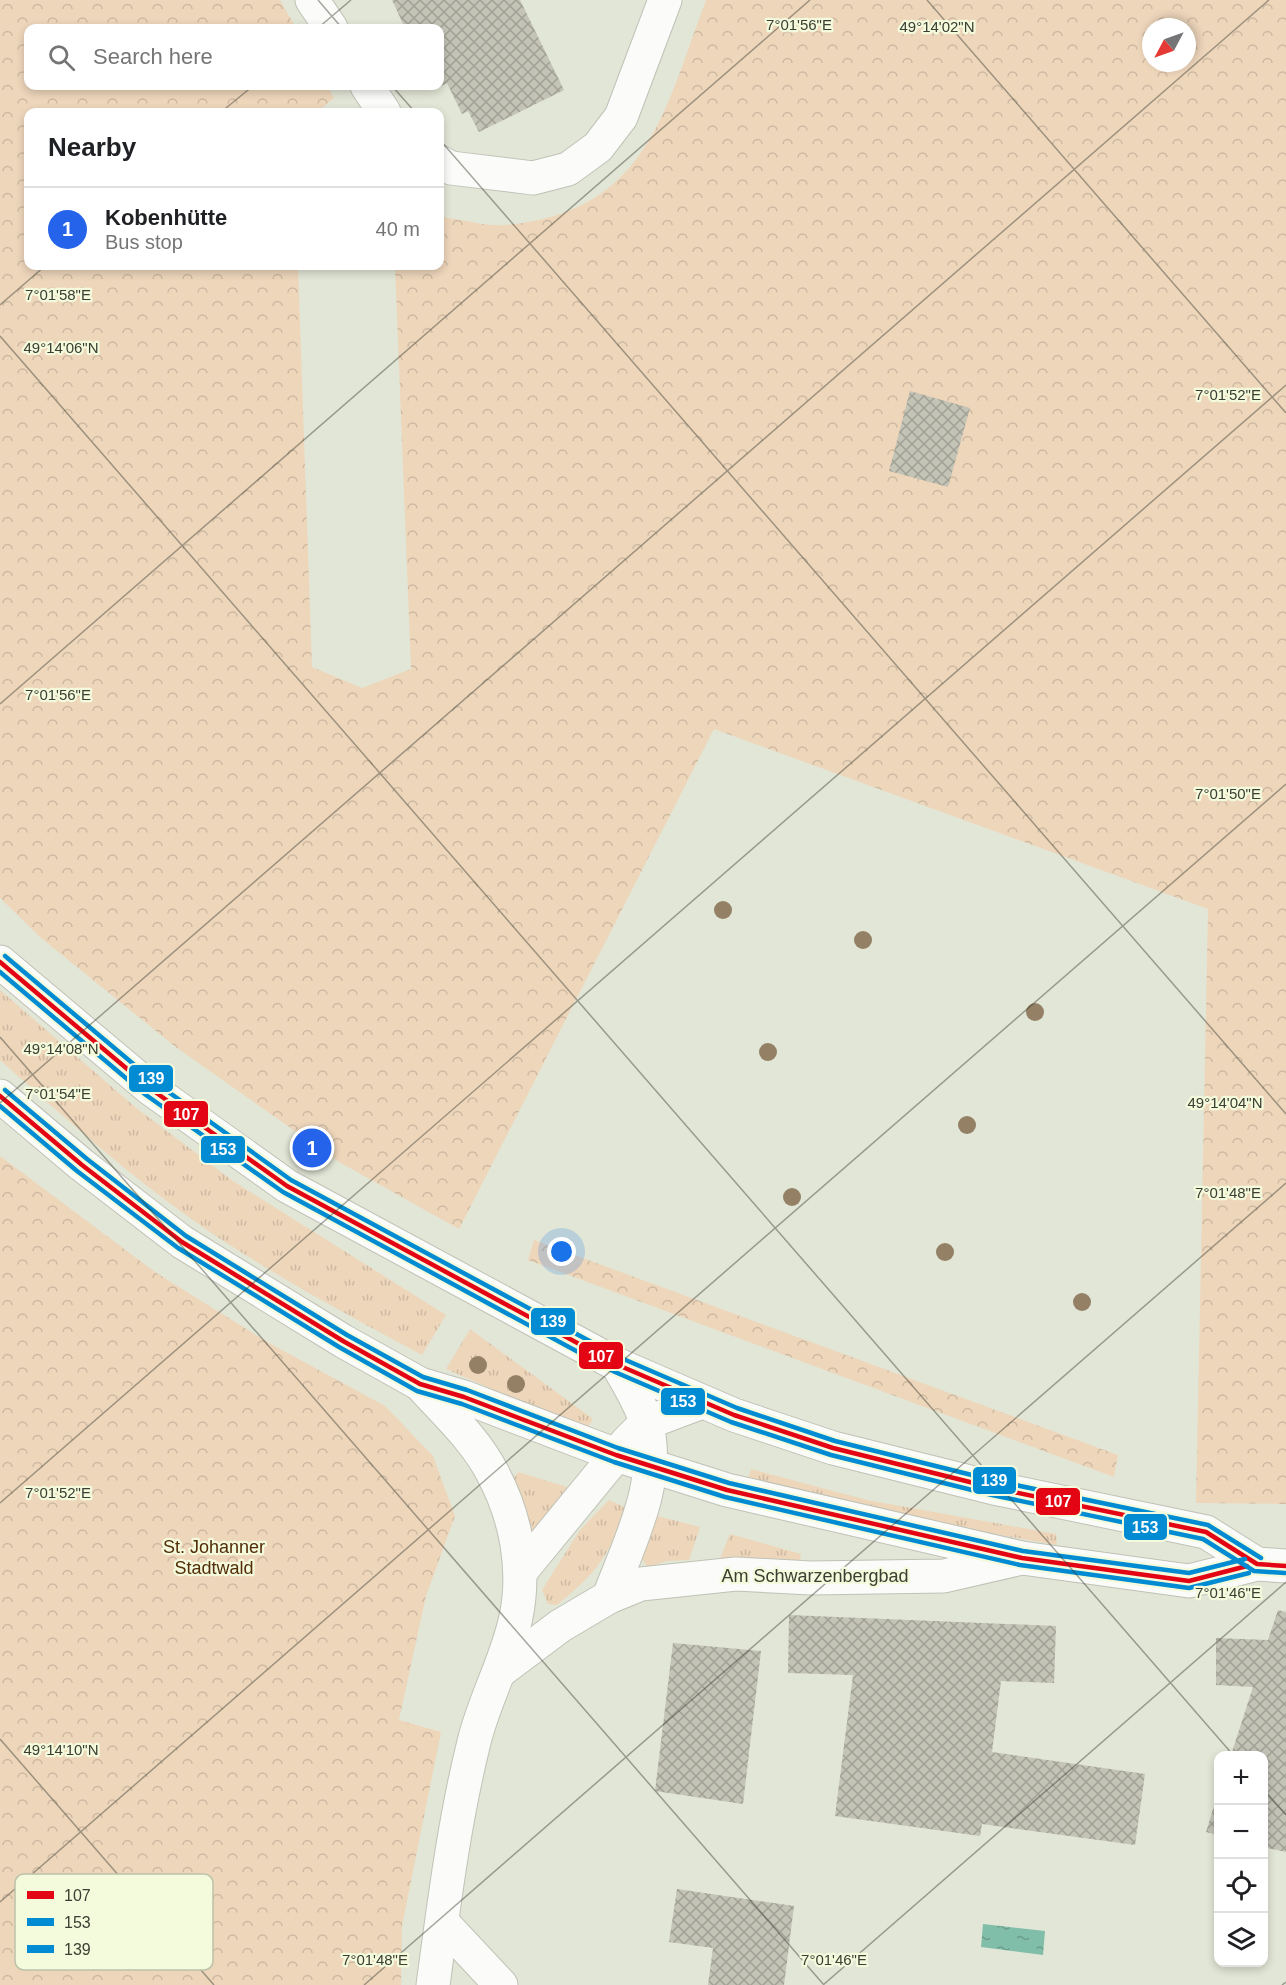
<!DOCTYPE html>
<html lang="en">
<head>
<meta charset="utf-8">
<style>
	:root { --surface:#fff; --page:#f6f6f6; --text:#202124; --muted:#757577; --line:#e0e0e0; --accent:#2563eb }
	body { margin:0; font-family:Helvetica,sans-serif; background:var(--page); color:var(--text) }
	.controls { position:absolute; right:18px; bottom:18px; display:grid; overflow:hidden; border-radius:12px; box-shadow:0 3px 9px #0003 }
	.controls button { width:54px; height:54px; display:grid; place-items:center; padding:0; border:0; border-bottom:2px solid var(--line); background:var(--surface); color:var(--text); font:30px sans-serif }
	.compass { position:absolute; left:1142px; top:18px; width:54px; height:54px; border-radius:50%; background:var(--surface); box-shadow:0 3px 9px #0003; rotate:229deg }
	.you { position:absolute; left:562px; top:1252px; width:21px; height:21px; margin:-15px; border:4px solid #fff; border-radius:50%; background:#1a73e8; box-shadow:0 0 0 9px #1a73e833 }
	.badge { display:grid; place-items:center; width:39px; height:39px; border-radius:50%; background:var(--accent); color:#fff; font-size:20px; font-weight:700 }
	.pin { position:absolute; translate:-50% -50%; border:3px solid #fff; box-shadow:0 2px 6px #0006 }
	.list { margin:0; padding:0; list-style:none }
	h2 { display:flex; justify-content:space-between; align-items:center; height:78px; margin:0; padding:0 24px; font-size:26px }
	h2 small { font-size:20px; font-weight:400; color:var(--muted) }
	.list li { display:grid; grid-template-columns:39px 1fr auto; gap:18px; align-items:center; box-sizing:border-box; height:84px; padding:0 24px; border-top:2px solid var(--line) }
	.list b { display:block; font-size:22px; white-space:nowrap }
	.list p { margin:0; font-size:20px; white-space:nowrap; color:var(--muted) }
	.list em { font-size:20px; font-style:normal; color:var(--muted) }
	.icon { flex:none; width:33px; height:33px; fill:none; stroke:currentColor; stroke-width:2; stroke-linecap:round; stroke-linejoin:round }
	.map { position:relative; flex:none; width:1286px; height:1985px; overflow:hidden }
	.search { position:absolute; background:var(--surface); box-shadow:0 3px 9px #0003; left:24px; top:24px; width:420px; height:66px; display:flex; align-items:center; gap:15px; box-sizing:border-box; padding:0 21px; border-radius:12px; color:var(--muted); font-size:22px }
	.panel { position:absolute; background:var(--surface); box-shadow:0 3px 9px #0003; left:24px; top:108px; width:420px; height:162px; border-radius:12px }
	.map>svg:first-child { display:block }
</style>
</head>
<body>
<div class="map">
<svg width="1286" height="1985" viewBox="0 0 1286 1985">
	<defs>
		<pattern id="grass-tufts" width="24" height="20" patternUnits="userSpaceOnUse" patternTransform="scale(1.5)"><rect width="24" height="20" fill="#eed6bb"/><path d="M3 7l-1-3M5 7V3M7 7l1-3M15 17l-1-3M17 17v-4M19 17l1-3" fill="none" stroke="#cdb9a1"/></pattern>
		<pattern id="forest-crowns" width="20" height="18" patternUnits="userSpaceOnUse" patternTransform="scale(1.5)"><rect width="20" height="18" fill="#eed6bb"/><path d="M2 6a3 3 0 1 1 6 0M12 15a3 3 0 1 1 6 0" fill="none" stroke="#cdb9a1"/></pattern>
		<pattern id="water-ripples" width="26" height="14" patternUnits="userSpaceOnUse" patternTransform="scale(1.5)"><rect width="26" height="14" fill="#81bea9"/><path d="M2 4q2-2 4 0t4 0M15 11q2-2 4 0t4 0" fill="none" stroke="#6b9c8a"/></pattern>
		<pattern id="building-cross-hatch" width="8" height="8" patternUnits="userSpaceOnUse" patternTransform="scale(1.5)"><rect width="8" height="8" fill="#c3c3b6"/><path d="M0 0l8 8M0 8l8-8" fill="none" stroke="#a0a095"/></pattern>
	</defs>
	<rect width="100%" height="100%" fill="#e2e6d6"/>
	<g fill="url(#grass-tufts)">
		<path d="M0,990L135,1107L233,1181L446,1315L422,1355C346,1314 269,1273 197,1223C127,1174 64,1117 0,1060Z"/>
		<path d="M470,1329L593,1419L586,1430L446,1369Z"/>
		<path d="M751,1469L867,1500L1056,1534L1057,1545L865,1511L747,1482Z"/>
		<path d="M518,1472L567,1487L531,1536L514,1478Z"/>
		<path d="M609,1500L624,1507C610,1557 596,1573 557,1605L548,1604L542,1590L580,1530Z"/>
		<path d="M657,1516L700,1527L689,1560L667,1561L647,1567L642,1558Z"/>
		<path d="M730,1534L801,1554L800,1561L720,1559Z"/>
	</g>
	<g fill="url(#forest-crowns)" fill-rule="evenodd">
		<path d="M0,0H280L296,28H28V86H327L334,98L317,112H28V266H298L312,667L362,688L411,669L395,266H440V214L447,218C466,220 488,227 506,225C647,212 664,112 706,0H1286V1504L1196,1503L1208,909L714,729L459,1229L339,1162L177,1048L41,938L0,898ZM1151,27H1187V63H1151Z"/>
		<path d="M0,1156L155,1272L269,1343L385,1406L433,1456L455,1516L426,1596L399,1720L441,1732L402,1926L401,1985H0Z"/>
		<path d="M534,1240L1118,1455L1114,1477L528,1260Z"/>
	</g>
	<path fill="url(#water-ripples)" d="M983,1924L1045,1931L1043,1955L981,1947Z"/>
	<g fill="url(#building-cross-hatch)">
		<path d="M392,0H520L564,90L479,132L468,111L462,114L447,83L435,89L433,86H440V28H405Z"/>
		<path d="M910,391L970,408L948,487L889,471Z"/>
		<path d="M1278,1610L1286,1612V1852L1263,1847V1755H1231L1253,1687L1216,1685V1638L1268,1640Z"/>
		<path d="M789,1615L1056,1626L1054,1683L1001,1681L992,1752L1145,1774L1135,1845L982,1824L980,1836L835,1816L853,1675L788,1673Z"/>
		<path d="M673,1643L761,1651L743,1804L655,1791Z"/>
		<path d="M1218,1793V1835L1206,1832Z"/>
		<path d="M677,1889L794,1906L784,1985H708L713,1948L669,1942Z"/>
	</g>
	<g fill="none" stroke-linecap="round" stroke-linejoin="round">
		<g stroke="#bfc2b6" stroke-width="35">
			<g id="minor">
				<path d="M312,0L331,28"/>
				<path d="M367,86L384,112"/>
				<path d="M440,162L451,168L533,178L568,169L598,147L621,117L665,0"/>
				<path d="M420,1384C445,1412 475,1439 492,1472C516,1516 526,1569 516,1617C507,1660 484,1700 474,1742C454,1822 444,1904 433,1985"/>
				<path d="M522,1570L627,1442L646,1423L702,1402"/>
				<path d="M609,1597C628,1545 663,1480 646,1423C641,1403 627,1383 618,1365"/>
				<path d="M500,1671L560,1626L609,1597L641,1584L736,1574L811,1578L944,1576L1022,1558"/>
				<path d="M442,1922L501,1985"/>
			</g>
		</g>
		<g stroke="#bfc2b6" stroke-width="35">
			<g id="tertiary">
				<path d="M0,962L151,1089L287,1186L618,1365L734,1415L833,1448L994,1488L1206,1532L1257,1564"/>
				<path d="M0,1096L82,1165L182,1242L343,1341L420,1384L464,1397L616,1455L727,1490L1022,1558L1189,1581L1257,1564L1286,1566"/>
			</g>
		</g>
		<use href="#minor" stroke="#fbfbf9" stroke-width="33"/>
		<use href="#tertiary" stroke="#fbfbf9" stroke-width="33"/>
		<g stroke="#f4fadc" stroke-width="9">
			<g id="bus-1">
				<path d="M0,962L151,1089L287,1186L618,1365L734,1415L833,1448L994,1488L1206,1532L1257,1564L1286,1566"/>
				<path d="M0,1096L82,1165L182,1242L343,1341L420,1384L464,1397L616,1455L727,1490L1022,1558L1189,1581L1247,1566"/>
			</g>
		</g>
		<g stroke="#f4fadc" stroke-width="9">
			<g id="bus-2">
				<path d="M0,972L146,1095L283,1192L615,1372L731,1422L831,1455L992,1495L1203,1539L1254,1571L1285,1573"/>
				<path d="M0,1106L77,1171L178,1248L339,1347L417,1391L462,1404L614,1462L725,1497L1020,1565L1189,1588L1249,1573"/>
			</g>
		</g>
		<g stroke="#f4fadc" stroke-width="9">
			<g id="bus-3">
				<path d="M5,956L156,1083L291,1180L621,1358L737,1408L835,1441L996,1481L1208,1525L1261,1558"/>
				<path d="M5,1090L87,1159L186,1236L347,1335L423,1377L467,1390L618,1448L729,1483L1023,1551L1189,1573L1245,1559"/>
			</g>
		</g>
		<use href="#bus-1" stroke="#e30513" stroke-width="4.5"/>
		<use href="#bus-2" stroke="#008bd2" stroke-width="4.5"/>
		<use href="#bus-3" stroke="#008bd2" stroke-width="4.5"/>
	</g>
	<g fill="#938065">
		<circle cx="723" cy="910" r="9"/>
		<circle cx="863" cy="940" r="9"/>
		<circle cx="1035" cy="1012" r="9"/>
		<circle cx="768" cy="1052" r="9"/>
		<circle cx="967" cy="1125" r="9"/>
		<circle cx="792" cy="1197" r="9"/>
		<circle cx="945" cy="1252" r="9"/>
		<circle cx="1082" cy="1302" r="9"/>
		<circle cx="478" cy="1365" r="9"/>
		<circle cx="516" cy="1384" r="9"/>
	</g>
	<path fill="none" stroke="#3b3e32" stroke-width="1.5" stroke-opacity="0.45" d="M318,0L342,28M927,0L1286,413M318,28L351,0M392,86L415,112M221,112L253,86M440,140L1286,1114M0,305L45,266M0,336L1234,1756M0,704L810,0M0,1037L824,1985M0,1103L1269,0M0,1503L1286,385M0,1739L214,1985M1264,1790L1286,1815M0,1902L1286,784M364,1985L1286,1183M823,1985L1286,1582M1282,1985L1286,1982"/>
	<g text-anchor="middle" stroke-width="4.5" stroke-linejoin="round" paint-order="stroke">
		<g font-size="18" fill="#522d08" stroke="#f4fadc">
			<text x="214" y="1553">St. Johanner<tspan x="214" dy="21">Stadtwald</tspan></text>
		</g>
		<g font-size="18" fill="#3b3e32" stroke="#f4fadc">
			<text x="815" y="1582">Am Schwarzenbergbad</text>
		</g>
	</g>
	<rect x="15" y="1874" width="198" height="96" rx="9" fill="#f4fadc" stroke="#bcc2a9" stroke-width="1.5"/>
	<rect x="27" y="1891" width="27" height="8" fill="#e30513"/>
	<rect x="27" y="1918" width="27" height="8" fill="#008bd2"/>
	<rect x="27" y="1945" width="27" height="8" fill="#008bd2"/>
	<g font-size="16" fill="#3b3e32">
		<text x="64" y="1901">107</text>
		<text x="64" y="1928">153</text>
		<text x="64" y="1955">139</text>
	</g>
	<g font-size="15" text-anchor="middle" fill="#3b3e32" stroke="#f4fadc" stroke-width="4.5" stroke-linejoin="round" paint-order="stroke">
		<text x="799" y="30">7°01'56"E</text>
		<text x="937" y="32">49°14'02"N</text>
		<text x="58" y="300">7°01'58"E</text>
		<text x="61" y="353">49°14'06"N</text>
		<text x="1228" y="400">7°01'52"E</text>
		<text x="58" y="700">7°01'56"E</text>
		<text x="1228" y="799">7°01'50"E</text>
		<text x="61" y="1054">49°14'08"N</text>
		<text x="58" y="1099">7°01'54"E</text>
		<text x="1225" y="1108">49°14'04"N</text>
		<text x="1228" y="1198">7°01'48"E</text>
		<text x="58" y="1498">7°01'52"E</text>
		<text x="1228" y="1598">7°01'46"E</text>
		<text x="61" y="1755">49°14'10"N</text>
		<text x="375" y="1965">7°01'48"E</text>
		<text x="834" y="1965">7°01'46"E</text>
	</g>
	<g stroke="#f4fadc" stroke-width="2">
		<rect x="128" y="1064" width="46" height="29" rx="6" fill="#008bd2"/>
		<rect x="163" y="1100" width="46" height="28" rx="6" fill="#e30513"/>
		<rect x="200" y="1135" width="46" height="29" rx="6" fill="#008bd2"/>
		<rect x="530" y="1307" width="46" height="29" rx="6" fill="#008bd2"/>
		<rect x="578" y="1341" width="46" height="29" rx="6" fill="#e30513"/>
		<rect x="660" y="1387" width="46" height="29" rx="6" fill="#008bd2"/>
		<rect x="972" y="1466" width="45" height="29" rx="6" fill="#008bd2"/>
		<rect x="1035" y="1487" width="46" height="29" rx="6" fill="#e30513"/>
		<rect x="1123" y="1513" width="45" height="28" rx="6" fill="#008bd2"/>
	</g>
	<g font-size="16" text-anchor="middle" font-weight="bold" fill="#fff">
		<text x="151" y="1084">139</text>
		<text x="186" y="1120">107</text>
		<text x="223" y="1155">153</text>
		<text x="553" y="1327">139</text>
		<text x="601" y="1362">107</text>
		<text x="683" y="1407">153</text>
		<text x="994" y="1486">139</text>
		<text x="1058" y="1507">107</text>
		<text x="1145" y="1533">153</text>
	</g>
</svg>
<div class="controls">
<button>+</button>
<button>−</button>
<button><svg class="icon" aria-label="locate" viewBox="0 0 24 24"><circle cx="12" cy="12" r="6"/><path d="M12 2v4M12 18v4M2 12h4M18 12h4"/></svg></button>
<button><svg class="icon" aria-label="layers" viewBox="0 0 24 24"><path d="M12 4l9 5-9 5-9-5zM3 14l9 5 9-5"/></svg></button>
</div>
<svg class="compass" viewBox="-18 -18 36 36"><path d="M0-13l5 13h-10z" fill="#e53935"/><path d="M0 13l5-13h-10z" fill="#757577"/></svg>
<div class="you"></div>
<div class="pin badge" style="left:312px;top:1148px">1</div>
<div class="search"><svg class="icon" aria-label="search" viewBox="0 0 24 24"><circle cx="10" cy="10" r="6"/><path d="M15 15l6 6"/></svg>Search here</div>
<section class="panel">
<h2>Nearby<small></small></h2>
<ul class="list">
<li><span class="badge">1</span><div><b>Kobenhütte</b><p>Bus stop</p></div><em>40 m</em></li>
</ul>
</section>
</div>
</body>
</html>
